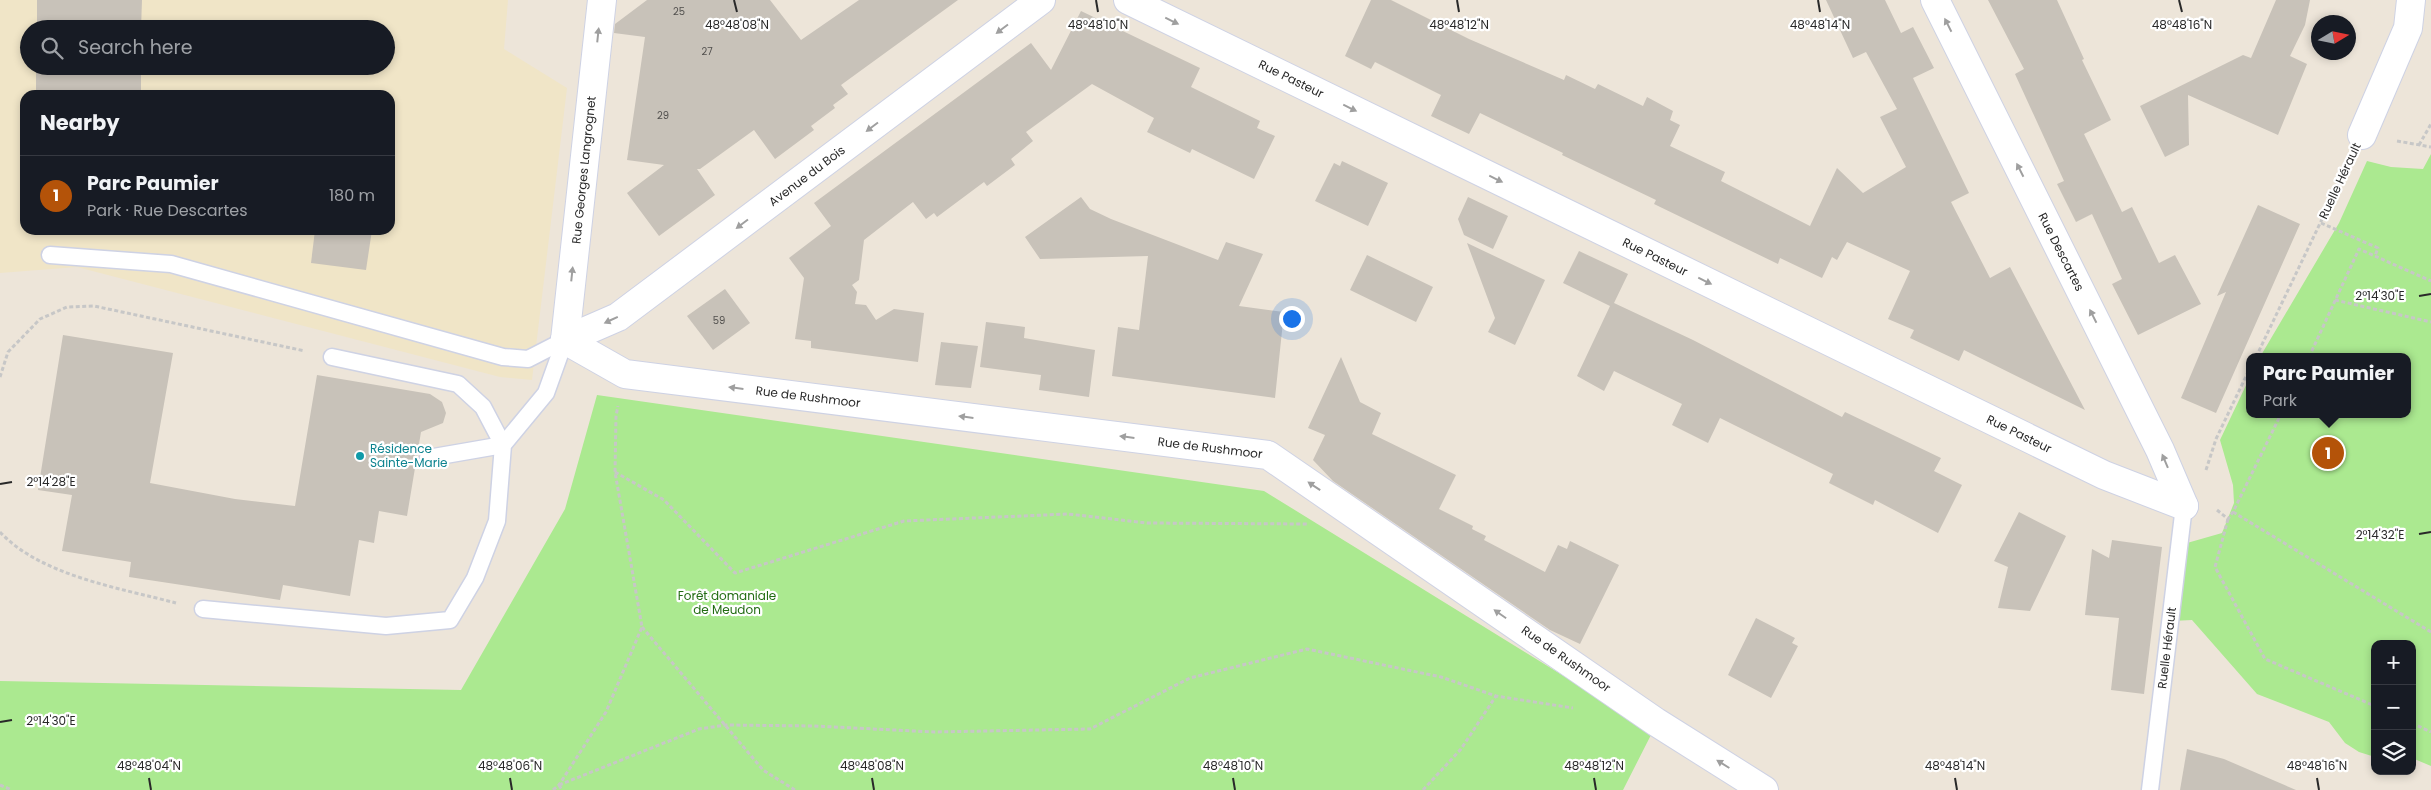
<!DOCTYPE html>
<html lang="en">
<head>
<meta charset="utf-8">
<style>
	:root { --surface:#171b24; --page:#20242c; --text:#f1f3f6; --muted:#9ea1a6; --line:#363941; --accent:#b45309 }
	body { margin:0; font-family:Poppins,sans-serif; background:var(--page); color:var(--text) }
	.controls { position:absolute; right:15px; bottom:15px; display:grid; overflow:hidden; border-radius:10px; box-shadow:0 2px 8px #0003 }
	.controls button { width:45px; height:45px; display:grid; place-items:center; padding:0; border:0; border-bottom:1px solid var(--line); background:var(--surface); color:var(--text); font:25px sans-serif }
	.compass { position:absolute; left:2311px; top:15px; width:45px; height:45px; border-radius:50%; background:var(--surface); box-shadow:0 2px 8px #0003; rotate:80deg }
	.you { position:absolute; left:1291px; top:318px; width:18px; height:18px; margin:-12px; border:4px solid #fff; border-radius:50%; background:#1a73e8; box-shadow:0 0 0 8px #1a73e833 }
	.badge { display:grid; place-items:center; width:32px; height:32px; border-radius:50%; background:var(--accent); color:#fff; font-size:16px; font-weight:700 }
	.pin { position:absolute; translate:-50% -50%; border:2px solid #fff; box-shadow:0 1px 5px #0006 }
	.popup { position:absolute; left:2246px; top:353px; width:165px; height:65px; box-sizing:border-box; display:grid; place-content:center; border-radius:10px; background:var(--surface); filter:drop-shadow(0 1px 4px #0005); font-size:16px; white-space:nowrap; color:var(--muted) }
	.popup b { font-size:19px; color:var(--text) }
	.popup::after { content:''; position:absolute; left:50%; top:100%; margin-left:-10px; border:10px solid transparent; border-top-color:var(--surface) }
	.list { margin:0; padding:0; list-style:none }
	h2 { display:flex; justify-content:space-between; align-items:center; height:65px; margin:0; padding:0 20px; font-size:21px }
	h2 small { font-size:16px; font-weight:400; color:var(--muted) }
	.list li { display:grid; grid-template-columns:32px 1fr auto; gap:15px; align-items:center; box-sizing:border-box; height:80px; padding:0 20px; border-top:1px solid var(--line) }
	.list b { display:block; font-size:19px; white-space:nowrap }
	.list p { margin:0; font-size:16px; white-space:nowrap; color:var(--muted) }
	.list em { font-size:16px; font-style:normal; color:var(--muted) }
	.icon { flex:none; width:28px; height:28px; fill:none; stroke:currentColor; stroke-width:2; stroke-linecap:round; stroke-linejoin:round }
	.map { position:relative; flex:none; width:2431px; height:790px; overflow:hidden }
	.search { position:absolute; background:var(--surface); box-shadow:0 2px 8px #0003; left:20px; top:20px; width:375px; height:55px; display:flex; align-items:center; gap:12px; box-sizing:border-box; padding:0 18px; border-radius:28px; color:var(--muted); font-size:19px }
	.panel { position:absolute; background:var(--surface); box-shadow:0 2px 8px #0003; left:20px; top:90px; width:375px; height:145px; border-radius:15px }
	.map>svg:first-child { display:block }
</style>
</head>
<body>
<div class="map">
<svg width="2431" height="790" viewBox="0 0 2431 790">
	<rect width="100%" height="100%" fill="#ede5d9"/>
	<path fill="#f0e5c7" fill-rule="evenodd" d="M0,0H508L504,49L567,88L532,380L500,377L77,267L0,273ZM29,29H386V66H29ZM25,95H390V230H25Z"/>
	<g fill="#abe990">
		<path d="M2431,154V766L2412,758V644H2375V757L2359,752L2345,743L2329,722L2257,694L2192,620L2172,621L2187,543L2222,533L2234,503L2233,485L2220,440L2249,379V414H2407V357H2260L2339,223L2367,161L2391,167L2423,169Z"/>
		<path d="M597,395L1264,491L1653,731L1623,790H0V681L461,690L565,509Z"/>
	</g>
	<g fill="#c8c2b9">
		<path d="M37,0H142L141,29H37Z"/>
		<path d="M647,0H770L801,40L859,0H958L841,85L848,94L833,105L835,108L811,126L814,130L775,159L754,130L700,169H697L715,195L659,236L627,193L664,165L627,160L645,37L614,33L615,24Z"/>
		<path d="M1371,0H1391L1469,39L1564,80L1566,75L1595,89L1598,84L1643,106L1647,97L1673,111L1670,120L1680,125L1670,146L1725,172L1721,181L1810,226L1837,168L1863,193L1906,167L1880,117L1897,109L1866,52L1853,58L1826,0H1885L1901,33L1913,27L1934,68L1913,78L1969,193L1951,202L1990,278L2010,267L2085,410L1964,350L1959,361L1910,338L1914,330L1888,319L1910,271L1847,242L1837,260L1832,257L1822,278L1780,258L1778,264L1654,204L1656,200L1562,155L1563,153L1480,113L1469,134L1431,116L1441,95L1375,62L1371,69L1345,56Z"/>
		<path d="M1988,0H2057L2084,59L2082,60L2111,120L2084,134L2122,212L2132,207L2159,263L2175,255L2201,304L2138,335L2112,284L2122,279L2092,214L2076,222L2057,184L2064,181L2015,74L2024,69Z"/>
		<path d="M2276,0H2310L2305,25L2290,56L2307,64L2278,135L2188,95L2189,145L2165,157L2140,106L2243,55L2251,58Z"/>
		<path d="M1081,11L1200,68L1191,87L1260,121L1257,128L1275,136L1254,179L1192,149L1190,153L1147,132L1154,118L1092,84L1026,132L1033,141L1011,159L1015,165L987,186L984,182L937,217L934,213L926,219L913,202L864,240L859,280L852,285L857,292L855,304L866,305L876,320L894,309L924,313L918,362L811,348V341L795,339L804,278L789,258L831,226L814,203L1031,43L1051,70Z"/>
		<rect x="36" y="66" width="105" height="29"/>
		<path d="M1342,161L1388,183L1368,226L1315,201L1334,163L1340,166Z"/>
		<path d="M1081,197L1090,209L1111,219L1218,260L1226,242L1263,254L1239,306L1284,312L1275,398L1112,376L1118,327L1139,330L1148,256L1040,259L1025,237Z"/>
		<path d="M1468,197L1508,216L1493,249L1464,235L1458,219Z"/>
		<path d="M2258,205L2300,224L2216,413L2181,398L2226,292L2217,296Z"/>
		<path d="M315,230H372L366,270L311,263Z"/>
		<path d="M1467,243L1545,280L1515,345L1488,332L1495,318Z"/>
		<path d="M1579,251L1628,274L1614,303L1693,340L1842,417L1845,412L1941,458L1934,471L1962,485L1938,533L1875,500L1873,505L1829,483L1833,474L1720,418L1708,443L1672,425L1682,404L1614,371L1604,391L1577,376L1610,306L1563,283Z"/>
		<path d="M1367,255L1433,287L1416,322L1350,290Z"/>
		<path d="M725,289L750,323L713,350L687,316Z"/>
		<path d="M986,322L1025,327L1024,338L1095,350L1089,397L1039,390L1041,375L980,367Z"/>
		<path d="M63,335L173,353L150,483L235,499L295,506L317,375L430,394L442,402L446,413L443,423L421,432L407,516L379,511L374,543L359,540L350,596L283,585L280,600L129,577L131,562L62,551L72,495L38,490Z"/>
		<path d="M941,342L978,346L971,388L935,385Z"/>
		<path d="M1341,357L1360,402L1381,413L1372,434L1456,475L1439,509L1473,526L1472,529L1486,536L1484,540L1545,572L1558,545L1567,549L1570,541L1619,565L1580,644L1550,630L1333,481L1313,460L1325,435L1308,428Z"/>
		<path d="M2019,512L2066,536L2030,611L1998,608L2008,567L1994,561Z"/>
		<path d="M2112,540L2162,547L2144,694L2111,690L2119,618L2085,615L2092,549L2109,558Z"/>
		<path d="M1756,618L1795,638L1792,643L1798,646L1771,698L1728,675Z"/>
		<path d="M2187,749L2224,759L2296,790H2180Z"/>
	</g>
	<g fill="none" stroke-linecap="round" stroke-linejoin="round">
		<g stroke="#ced2e4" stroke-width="19">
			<g id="service">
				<path d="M50,255L171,264L503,357L528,359L565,340"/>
				<path d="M332,357L458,384L483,407L503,445L428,458"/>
				<path d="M203,609L386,626L450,620L475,578L497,521L503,445L546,393L565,340"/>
				<path d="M2150,790L2184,506"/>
			</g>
		</g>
		<g stroke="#ced2e4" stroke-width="30">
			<g id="minor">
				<path d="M1128,0L2104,475L2184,506"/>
				<path d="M1935,0L2160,450L2184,506"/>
				<path d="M2362,135L2408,28L2411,0"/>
				<path d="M565,340L625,374L1268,455L1656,722L1764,790"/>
				<path d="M565,340L618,317L1041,0"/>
				<path d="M565,340L602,0"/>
			</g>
		</g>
		<g stroke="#c7c7c7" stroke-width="3" stroke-dasharray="4 2.5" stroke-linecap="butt">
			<path d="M2397,141L2431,147"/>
			<path d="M2419,145L2431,124"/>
			<path d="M2321,223L2378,248L2375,256"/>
			<path d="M2335,300L2431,322"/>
			<path d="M2256,357L2348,165"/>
			<path d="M2309,357L2359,249L2431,281"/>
			<path d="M0,377L8,352L40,319L67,307L94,306L305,351"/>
			<path d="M2206,470L2216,439L2249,370"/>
			<path d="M615,472L664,500L735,573L904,521L1068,514L1147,523L1307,524"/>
			<path d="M2217,510L2228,519L2233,512L2281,414"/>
			<path d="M2233,512L2431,632"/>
			<path d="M2228,519L2215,567L2265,659L2375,706"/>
			<path d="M0,532C41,576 120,588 176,603"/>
			<path d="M642,627L763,770L795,790"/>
			<path d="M2412,723L2431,732"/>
			<path d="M0,785L12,790"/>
			<path d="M559,785L699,729L726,725L814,726L934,732L1090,729L1190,678L1307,649L1441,677L1496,696L1573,708"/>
			<path d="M559,785L562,790"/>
			<path d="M553,790L559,785L606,712L642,627L615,472L616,416L618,406"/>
			<path d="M1423,790L1461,749L1496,696"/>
		</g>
		<use href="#service" stroke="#fff" stroke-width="16"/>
		<use href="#minor" stroke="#fff" stroke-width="28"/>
	</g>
	<defs><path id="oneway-solid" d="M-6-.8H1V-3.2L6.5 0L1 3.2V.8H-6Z" transform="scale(1.25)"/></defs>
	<g fill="#9f9f9f">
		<use href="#oneway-solid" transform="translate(1172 21) rotate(26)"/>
		<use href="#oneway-solid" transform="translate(1948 25) rotate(-117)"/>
		<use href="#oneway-solid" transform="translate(1002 29) rotate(143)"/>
		<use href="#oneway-solid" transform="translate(598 35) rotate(-84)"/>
		<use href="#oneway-solid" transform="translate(1350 108) rotate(26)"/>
		<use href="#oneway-solid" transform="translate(872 127) rotate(143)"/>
		<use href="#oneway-solid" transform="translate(2020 170) rotate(-117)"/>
		<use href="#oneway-solid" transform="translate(1496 179) rotate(26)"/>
		<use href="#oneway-solid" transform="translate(742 224) rotate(143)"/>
		<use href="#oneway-solid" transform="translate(572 274) rotate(-84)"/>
		<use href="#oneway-solid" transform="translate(1705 281) rotate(26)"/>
		<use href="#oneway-solid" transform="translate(2093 316) rotate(-117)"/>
		<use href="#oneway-solid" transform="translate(611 320) rotate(155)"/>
		<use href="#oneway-solid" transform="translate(736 388) rotate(-173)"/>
		<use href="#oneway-solid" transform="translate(966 417) rotate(-173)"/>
		<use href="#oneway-solid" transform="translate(1127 437) rotate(-173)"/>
		<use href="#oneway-solid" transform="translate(2165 461) rotate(-113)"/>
		<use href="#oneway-solid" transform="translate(1314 486) rotate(-146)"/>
		<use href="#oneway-solid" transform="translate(1500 614) rotate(-145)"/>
		<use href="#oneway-solid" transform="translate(1723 764) rotate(-148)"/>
	</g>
	<path fill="none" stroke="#292929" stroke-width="2" d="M734,0L737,12M1096,0L1098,12M1457,0L1459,12M1818,0L1820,12M2179,0L2182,12M2419,296L2431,294M0,484L12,482M2419,534L2431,532M0,722L12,720M149,778L151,790M510,778L512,790M872,778L874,790M1233,778L1235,790M1594,778L1596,790M1955,778L1957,790M2317,778L2319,790"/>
	<circle fill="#0f9aa8" stroke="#fff" stroke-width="2" cx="360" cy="456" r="5"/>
	<g text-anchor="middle" stroke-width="4.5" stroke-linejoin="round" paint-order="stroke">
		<g font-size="10" fill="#514f4d">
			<text x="679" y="15">25</text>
			<text x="707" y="55">27</text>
			<text x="663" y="119">29</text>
			<text x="719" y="324">59</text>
		</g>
		<g font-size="12" fill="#292929" stroke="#fff">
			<text transform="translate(1291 79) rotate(26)" y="4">Rue Pasteur</text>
			<text transform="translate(584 170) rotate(-84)" y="4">Rue Georges Langrognet</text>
			<text transform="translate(807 176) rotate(-37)" y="4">Avenue du Bois</text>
			<text transform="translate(2340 181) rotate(-65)" y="4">Ruelle Hérault</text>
			<text transform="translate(2061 252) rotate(63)" y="4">Rue Descartes</text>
			<text transform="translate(1655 257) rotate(26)" y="4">Rue Pasteur</text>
			<text transform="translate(808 397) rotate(7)" y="4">Rue de Rushmoor</text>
			<text transform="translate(2019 434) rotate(26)" y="4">Rue Pasteur</text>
			<text transform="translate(1210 448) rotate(7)" y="4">Rue de Rushmoor</text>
			<text transform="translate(2167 648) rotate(-83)" y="4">Ruelle Hérault</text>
			<text transform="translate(1566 659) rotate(35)" y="4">Rue de Rushmoor</text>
		</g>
		<g font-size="12" fill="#0d838f" stroke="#fff" text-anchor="start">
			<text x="370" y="453">Résidence<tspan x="370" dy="14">Sainte-Marie</tspan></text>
		</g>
		<g font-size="12" fill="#226c13" stroke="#fff">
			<text x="727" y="600">Forêt domaniale<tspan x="727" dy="14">de Meudon</tspan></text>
		</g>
	</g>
	<g font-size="12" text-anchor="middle" fill="#292929" stroke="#fff" stroke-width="4.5" stroke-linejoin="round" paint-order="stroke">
		<text x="737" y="29">48°48'08"N</text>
		<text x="1098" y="29">48°48'10"N</text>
		<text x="1459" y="29">48°48'12"N</text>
		<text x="1820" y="29">48°48'14"N</text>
		<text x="2182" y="29">48°48'16"N</text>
		<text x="2380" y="300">2°14'30"E</text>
		<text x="51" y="486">2°14'28"E</text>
		<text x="2380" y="539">2°14'32"E</text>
		<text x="51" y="725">2°14'30"E</text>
		<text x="149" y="770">48°48'04"N</text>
		<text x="510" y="770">48°48'06"N</text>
		<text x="872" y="770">48°48'08"N</text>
		<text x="1233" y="770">48°48'10"N</text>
		<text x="1594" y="770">48°48'12"N</text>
		<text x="1955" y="770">48°48'14"N</text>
		<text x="2317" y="770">48°48'16"N</text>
	</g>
</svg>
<div class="controls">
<button>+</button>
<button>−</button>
<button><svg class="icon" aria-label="layers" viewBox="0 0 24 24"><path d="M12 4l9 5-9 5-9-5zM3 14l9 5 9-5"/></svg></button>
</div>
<svg class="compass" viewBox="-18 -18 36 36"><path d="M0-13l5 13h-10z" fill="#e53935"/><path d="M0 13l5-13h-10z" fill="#9ea1a6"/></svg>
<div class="you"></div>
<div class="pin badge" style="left:2328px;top:453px">1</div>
<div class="popup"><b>Parc Paumier</b>Park</div>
<div class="search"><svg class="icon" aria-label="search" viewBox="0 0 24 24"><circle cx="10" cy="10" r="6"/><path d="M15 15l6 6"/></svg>Search here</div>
<section class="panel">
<h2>Nearby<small></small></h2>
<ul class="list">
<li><span class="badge">1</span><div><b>Parc Paumier</b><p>Park · Rue Descartes</p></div><em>180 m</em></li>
</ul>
</section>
</div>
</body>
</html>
